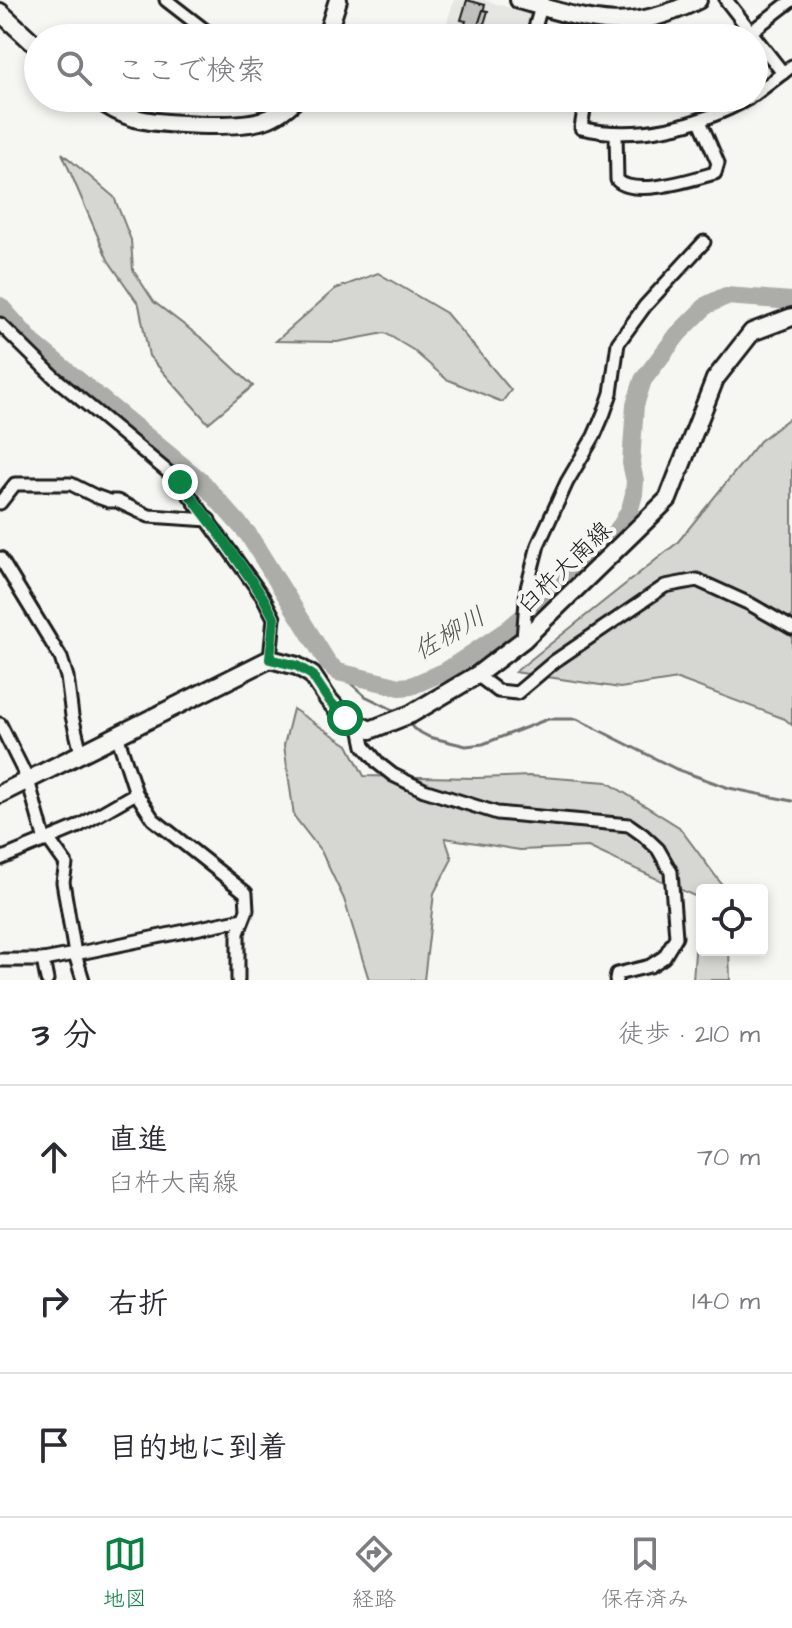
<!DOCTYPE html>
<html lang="ja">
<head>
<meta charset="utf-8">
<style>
	:root { --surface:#fff; --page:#f2f2f3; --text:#2b2b33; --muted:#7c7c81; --line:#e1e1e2; --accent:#0b8043 }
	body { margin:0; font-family:"Architects Daughter","Klee One",sans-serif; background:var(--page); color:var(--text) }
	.controls { position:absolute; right:24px; bottom:24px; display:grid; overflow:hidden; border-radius:8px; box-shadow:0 4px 12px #0003 }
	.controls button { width:72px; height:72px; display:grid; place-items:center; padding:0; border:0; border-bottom:2px solid var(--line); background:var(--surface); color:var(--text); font:40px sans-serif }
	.stop { position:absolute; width:24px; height:24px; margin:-18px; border:6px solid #0b8043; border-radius:50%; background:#fff }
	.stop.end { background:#0b8043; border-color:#fff; box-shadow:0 2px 8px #0008 }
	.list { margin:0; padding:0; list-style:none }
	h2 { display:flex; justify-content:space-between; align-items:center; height:104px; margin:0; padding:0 32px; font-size:34px }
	h2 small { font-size:26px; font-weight:400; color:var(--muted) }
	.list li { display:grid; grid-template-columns:52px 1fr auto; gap:24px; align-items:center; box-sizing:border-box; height:144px; padding:0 32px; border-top:2px solid var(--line) }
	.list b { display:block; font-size:30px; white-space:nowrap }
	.list p { margin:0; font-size:26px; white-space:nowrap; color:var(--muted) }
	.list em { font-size:26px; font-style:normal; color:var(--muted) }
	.icon { flex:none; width:44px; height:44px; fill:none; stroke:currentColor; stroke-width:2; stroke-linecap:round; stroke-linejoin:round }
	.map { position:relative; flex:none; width:792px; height:980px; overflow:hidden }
	.search { position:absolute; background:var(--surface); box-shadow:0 4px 12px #0003; left:24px; right:24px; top:24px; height:88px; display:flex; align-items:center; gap:20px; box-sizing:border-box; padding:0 28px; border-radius:44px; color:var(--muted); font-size:30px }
	.sheet { height:536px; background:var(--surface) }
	nav { display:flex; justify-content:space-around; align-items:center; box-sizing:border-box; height:112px; border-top:2px solid var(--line); background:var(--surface); font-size:22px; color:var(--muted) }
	nav a { display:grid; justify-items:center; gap:4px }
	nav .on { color:var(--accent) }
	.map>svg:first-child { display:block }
</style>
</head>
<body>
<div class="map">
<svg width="792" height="980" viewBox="0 0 792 980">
	<rect width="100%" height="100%" fill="#f6f6f2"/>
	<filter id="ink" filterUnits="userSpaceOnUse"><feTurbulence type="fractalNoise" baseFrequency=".0125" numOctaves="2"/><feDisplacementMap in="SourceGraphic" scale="16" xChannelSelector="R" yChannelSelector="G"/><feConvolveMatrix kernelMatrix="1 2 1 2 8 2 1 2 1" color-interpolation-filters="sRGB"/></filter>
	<g filter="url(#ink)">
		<path fill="#e6e6e2" d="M454,0H484L530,14L533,19L527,38H446L443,35Z"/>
		<g fill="#d6d6d2" stroke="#797977" stroke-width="2">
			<path d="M62,153L114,197L131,240L133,270L154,302L204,340L253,386L208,423L149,356L139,305L108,260Z"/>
			<path d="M378,273L446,313L511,390L502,402L446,379L413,350L385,333L337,342L276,341L335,289Z"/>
			<path d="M792,416V725L785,719L678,679L620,688L515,672L677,543L760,441Z"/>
			<path d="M293,709L348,745L364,776L477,778L529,776L607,782L679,827L726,890H702V950H729L730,980H693L699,898L588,847L520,850L445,838L452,859L434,893L424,980H369L344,899L321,851L294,816L284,745Z"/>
		</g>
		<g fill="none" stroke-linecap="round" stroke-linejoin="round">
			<g stroke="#727271" stroke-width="3">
				<path d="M338,672L365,696L400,713"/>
				<path d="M408,722L414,729L429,737L466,746L483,744L548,719H577L676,769L729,788L792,801"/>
			</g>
			<path stroke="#acaca9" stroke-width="18" d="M0,306L33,343L201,481L248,534L328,663L338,672L400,687L411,686L446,671L507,630L599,553L622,524L630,509L634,494L635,481L631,463L635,405L643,380L678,334L707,305L726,296L792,301"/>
		</g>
		<g fill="#c0c0bd" stroke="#1c1c1c" stroke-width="2">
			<path d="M467,0L485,5L475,35L483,38H455L457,31L462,33L466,21L461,20Z"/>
			<path d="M483,10L488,11L480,37L475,35Z"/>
			<path d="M352,22L375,29L376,25L384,27L381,38H347Z"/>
		</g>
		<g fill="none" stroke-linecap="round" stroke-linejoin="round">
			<g stroke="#1c1c1c" stroke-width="17">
				<g id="street">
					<path d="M166,0L215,38"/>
					<path d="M726,0L783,73"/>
					<path d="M532,38L543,0"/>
					<path d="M743,38L792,0"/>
					<path d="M754,95L792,66"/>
					<path d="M586,98L581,128C636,141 700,126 749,98"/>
					<path d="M616,133L617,180C635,198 693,179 715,173L718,163L700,121"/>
					<path d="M0,324L54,377L180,482L263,597L274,618L270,659"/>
					<path d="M0,503L15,484H71L95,496L109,501H117L149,516L209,520"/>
					<path d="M0,558L61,658L67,677L72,716L81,753"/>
					<path d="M523,639L527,588L538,545L567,482L594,436L604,413L611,393L618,343L645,306L704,242"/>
					<path d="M477,675L498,691L517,693L555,661L665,586L697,580L750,604L792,628"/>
					<path d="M0,724L28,780L45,841"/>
					<path d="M360,727L364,746L379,764L393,775L424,790L497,813L629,825L643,835L658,849L671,872L676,937L664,957L650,966L617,974L616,980"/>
					<path d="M117,735L136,793L153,819L246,893L247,910L238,933V980"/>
					<path d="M0,859L77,827L136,793"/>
					<path d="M0,960H43L75,954L63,882L66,864L49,840"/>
					<path d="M43,960L47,980"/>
					<path d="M83,980L75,954L243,919"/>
				</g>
			</g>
			<g stroke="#1c1c1c" stroke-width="22">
				<g id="secondary">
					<path d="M519,0C590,21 627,36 698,0"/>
					<path d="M0,12L38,47"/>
					<path d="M326,38L338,0"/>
					<path d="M97,98C108,107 121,114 135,118C162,125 234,128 260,121C274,118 287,108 297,98"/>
					<path d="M0,794L270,659L297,666L312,675L328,699L345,718L370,730L411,714L477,675L523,640L668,499L715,379L752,332L792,317"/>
				</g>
			</g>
			<use href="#street" stroke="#f6f6f2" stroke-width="11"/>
			<use href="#secondary" stroke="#f6f6f2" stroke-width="16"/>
		</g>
	</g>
	<g fill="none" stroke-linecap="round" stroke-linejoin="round" filter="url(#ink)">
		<path stroke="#0b8043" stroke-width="10" d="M180,482L215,528L263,597L274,618L270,659L297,666L312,675L328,699L345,718"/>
	</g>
	<g text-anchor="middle" stroke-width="8" stroke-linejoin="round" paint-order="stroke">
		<g font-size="24" fill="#1c1c1c" stroke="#f6f6f2">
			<text transform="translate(564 567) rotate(-44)" y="8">臼杵大南線</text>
		</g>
		<g font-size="26" font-style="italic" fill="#565654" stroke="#f6f6f2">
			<text transform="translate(449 633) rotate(-30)" y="9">佐柳川</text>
		</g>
	</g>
</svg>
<div class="controls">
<button><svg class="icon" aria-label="locate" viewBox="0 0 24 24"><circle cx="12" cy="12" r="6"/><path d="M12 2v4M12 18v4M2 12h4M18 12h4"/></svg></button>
</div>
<div class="stop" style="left:345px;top:718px"></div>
<div class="stop end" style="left:180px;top:482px"></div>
<div class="search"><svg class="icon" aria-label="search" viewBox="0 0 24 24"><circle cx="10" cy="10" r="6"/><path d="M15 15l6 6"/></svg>ここで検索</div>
</div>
<section class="sheet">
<h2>3 分<small>徒歩 · 210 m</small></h2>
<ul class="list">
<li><svg class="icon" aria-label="ahead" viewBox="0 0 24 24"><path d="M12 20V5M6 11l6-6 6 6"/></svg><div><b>直進</b><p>臼杵大南線</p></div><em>70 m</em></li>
<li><svg class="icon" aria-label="right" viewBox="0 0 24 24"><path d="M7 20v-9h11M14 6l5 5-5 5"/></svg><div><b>右折</b></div><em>140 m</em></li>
<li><svg class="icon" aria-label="arrive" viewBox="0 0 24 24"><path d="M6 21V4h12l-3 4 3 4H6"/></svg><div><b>目的地に到着</b></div></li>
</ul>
</section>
<nav>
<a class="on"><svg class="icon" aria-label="map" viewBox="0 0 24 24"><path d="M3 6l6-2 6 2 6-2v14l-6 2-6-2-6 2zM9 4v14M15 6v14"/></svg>地図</a>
<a><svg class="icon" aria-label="directions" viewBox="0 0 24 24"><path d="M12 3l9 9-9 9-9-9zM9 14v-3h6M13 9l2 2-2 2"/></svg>経路</a>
<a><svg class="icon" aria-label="saved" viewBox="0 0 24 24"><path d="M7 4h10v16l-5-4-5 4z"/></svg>保存済み</a>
</nav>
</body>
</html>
